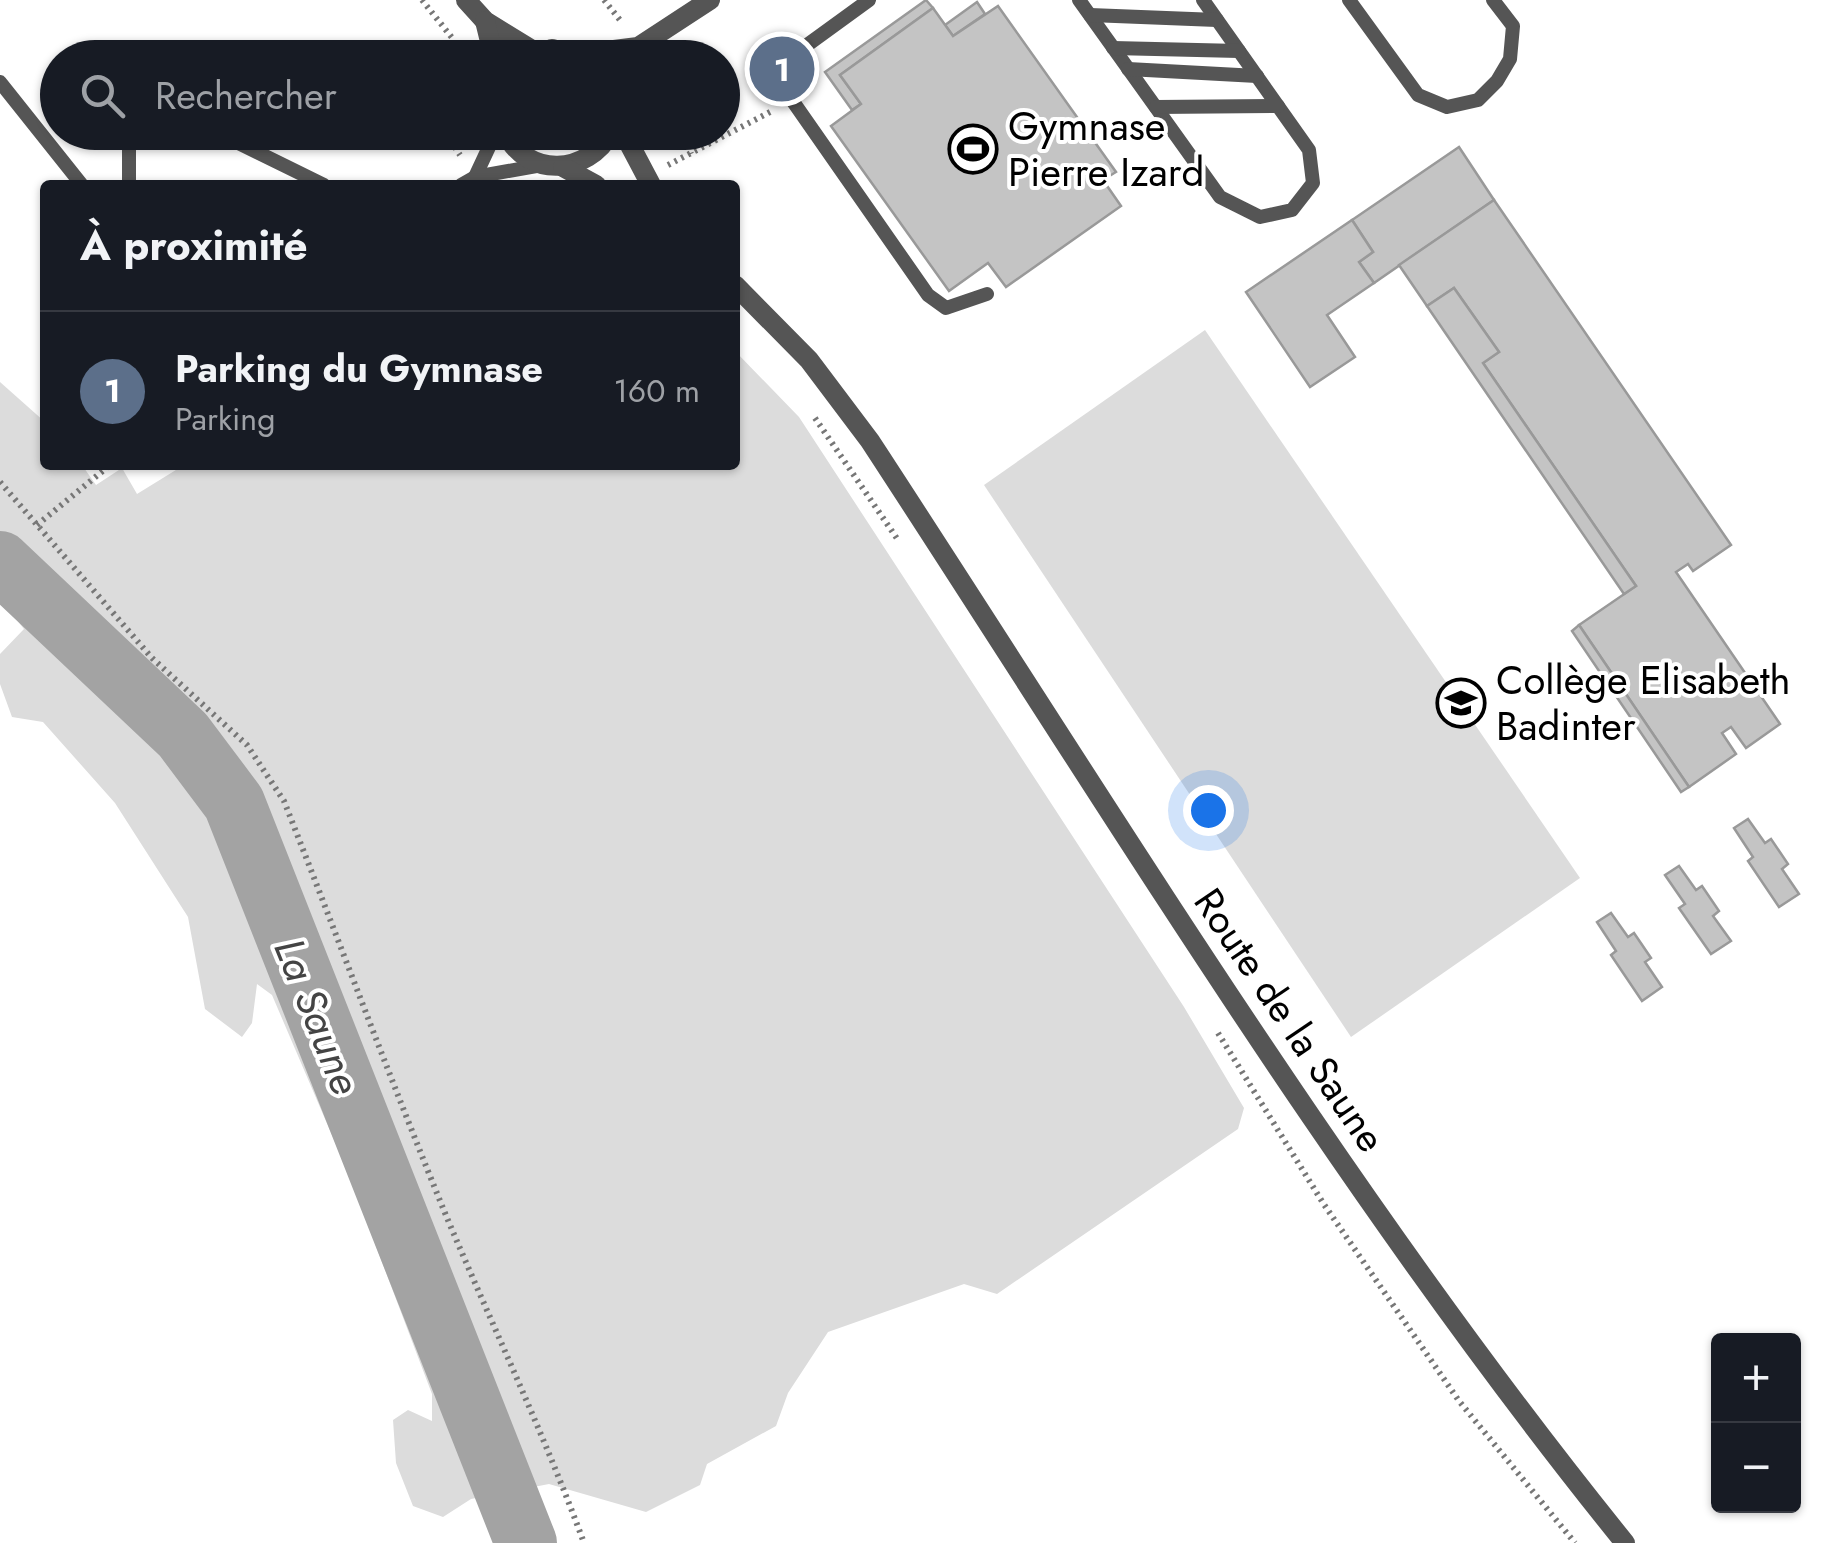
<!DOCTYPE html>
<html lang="fr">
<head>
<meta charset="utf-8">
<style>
	:root { --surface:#171b24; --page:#242831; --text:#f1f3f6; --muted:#9ea1a6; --line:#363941; --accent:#0b8043 }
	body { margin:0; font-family:Jost,sans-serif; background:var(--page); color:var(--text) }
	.controls { position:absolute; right:30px; bottom:30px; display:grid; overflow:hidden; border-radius:10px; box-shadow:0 2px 8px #0004 }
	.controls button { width:90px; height:90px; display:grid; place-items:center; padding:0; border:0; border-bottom:2px solid var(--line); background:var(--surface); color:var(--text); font:50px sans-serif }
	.you { position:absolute; left:1208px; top:810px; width:35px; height:35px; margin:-25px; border:8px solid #fff; border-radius:50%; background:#1a73e8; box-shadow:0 0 0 15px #1a73e833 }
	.badge { display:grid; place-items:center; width:65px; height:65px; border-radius:50%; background:var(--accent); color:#fff; font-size:32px; font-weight:700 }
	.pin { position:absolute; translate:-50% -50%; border:5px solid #fff; box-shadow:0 2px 10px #0006 }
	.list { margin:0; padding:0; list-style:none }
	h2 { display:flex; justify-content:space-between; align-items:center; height:130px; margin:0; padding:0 40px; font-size:42px }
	h2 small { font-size:32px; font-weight:400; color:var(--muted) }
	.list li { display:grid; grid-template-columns:65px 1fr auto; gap:30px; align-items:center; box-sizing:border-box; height:160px; padding:0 40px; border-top:2px solid var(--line) }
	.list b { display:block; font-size:38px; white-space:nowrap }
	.list p { margin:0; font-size:32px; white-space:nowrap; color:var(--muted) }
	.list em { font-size:32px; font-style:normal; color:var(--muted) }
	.icon { flex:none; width:55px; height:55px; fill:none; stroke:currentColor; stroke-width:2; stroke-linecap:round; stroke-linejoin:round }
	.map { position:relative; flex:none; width:1831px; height:1543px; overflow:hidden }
	.search { position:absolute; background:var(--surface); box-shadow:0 2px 8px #0004; left:40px; top:40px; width:700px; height:110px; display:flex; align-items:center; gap:25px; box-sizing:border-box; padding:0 35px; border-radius:55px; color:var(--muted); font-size:38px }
	.panel { position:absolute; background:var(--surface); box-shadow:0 2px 8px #0004; left:40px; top:180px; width:700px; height:290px; border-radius:10px }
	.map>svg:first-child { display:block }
</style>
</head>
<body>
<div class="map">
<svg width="1831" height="1543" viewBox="0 0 1831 1543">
	<rect width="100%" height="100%" fill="#fff"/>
	<g fill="#dcdcdc">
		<path d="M1205,330L1580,878L1351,1037L984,485Z"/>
		<path d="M735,351L799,417L1184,1007L1244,1108L1238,1129L997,1294L964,1284L828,1332L788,1393L776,1426L707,1464L700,1485L646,1512L549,1484L471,1499L443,1517L413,1506L396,1463L393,1420L408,1410L432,1421V1394L349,1175L272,995L257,984L252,1023L242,1037L205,1009L188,917L115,803L43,722L12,717L0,684V654L24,629L0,599V382L45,422V465H82L96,485L122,468L137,494L184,465H735Z"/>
	</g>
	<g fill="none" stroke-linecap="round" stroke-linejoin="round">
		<path stroke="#a3a3a3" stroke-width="62" d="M0,562L183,735L234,803L526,1543"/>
	</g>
	<g fill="#c4c4c4" stroke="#999" stroke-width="2.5">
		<path d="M926,0L933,8L840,75L861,104L852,110L825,72Z"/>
		<path d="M977,2L985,14L953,36L945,25Z"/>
		<path d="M998,6L1116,172L1103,180L1121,206L1006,287L988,263L949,291L831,126L861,104L840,75L933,8L953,36Z"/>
		<path d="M1459,147L1494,200L1374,283L1359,262L1373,252L1352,220Z"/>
		<path d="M1494,200L1731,545L1693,571L1688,564L1676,572L1780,724L1746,748L1731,727L1722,733L1736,754L1689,787L1579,625L1636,586L1483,363L1499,352L1454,288L1427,306L1399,265Z"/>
		<path d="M1352,220L1373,252L1359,262L1374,283L1327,315L1355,357L1310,387L1246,292Z"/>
		<path d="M1454,288L1499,352L1483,363L1636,586L1624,594L1427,306Z"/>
		<path d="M1579,625L1689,787L1681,792L1572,631Z"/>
		<path d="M1748,819L1765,843L1771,839L1788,864L1782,869L1799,894L1779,907L1748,861L1753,857L1734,828Z"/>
		<path d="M1679,866L1696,890L1702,886L1719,911L1713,916L1731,941L1711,954L1679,908L1685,904L1665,875Z"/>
		<path d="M1611,913L1628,937L1634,933L1651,958L1645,962L1662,987L1642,1001L1611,955L1616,951L1597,922Z"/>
	</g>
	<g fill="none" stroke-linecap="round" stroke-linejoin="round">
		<g stroke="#777" stroke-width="6" stroke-dasharray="2.5 5" stroke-linecap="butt">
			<path d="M422,0L453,39L460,58"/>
			<path d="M604,0L620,20"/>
			<path d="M459,132L456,149L460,155"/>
			<path d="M682,132L691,154"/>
			<path d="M668,165L772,111"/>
			<path d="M815,418L898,540"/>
			<path d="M0,482L152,658L247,745L284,801C338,938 389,1076 445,1213C491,1323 543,1431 584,1543"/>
			<path d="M37,525L110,465"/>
			<path d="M1218,1033L1323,1203L1459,1401L1575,1543"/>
		</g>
		<g stroke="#555" stroke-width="14">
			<path d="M869,0L781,64L778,80L928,295L946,308L987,294"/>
			<path d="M1079,0L1220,197L1260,217L1292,210L1313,183L1309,150L1203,0"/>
			<path d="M1349,0L1418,95L1447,107L1478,100L1497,81L1510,59L1513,26L1493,0"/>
			<path d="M1090,15L1217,20"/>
			<path d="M1113,48L1239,51"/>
			<path d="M1128,69L1257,76"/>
			<path d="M0,82L82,185"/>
			<path d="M1156,107L1278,106"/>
			<path d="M216,132L324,185"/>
			<path d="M475,177L496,132"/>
			<path d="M129,185V141L141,132"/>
			<path d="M461,185L475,177L542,165"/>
		</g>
		<path stroke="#555" stroke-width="20" d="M582,54L638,47L710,0"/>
		<g stroke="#555" stroke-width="20">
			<path d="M466,0L485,21L537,53"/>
			<path d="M485,21L494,58"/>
			<path d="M527,58L552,49L587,58"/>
			<path d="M505,132C527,179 588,175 611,132"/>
			<path d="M623,132L651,185"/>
			<path d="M563,167L596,185"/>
			<path d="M735,285L809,360L870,441C1114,814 1345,1197 1625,1543"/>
		</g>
	</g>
	<defs>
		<g id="stadium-ring" transform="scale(2.5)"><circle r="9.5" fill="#fff" stroke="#000" stroke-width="1.5"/><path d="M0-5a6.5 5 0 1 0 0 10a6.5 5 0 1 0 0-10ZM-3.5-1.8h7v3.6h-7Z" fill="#000"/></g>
		<g id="school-ring" transform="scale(2.5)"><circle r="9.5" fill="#fff" stroke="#000" stroke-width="1.5"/><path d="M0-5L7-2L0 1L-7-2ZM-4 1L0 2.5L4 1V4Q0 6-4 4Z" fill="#000"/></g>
	</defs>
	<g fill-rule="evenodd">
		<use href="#stadium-ring" x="973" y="149"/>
		<use href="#school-ring" x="1461" y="703"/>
	</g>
	<g text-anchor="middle" stroke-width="8" stroke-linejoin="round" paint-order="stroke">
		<g font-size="40" fill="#000" stroke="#fff" text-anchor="start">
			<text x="1008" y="140">Gymnase<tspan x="1008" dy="46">Pierre Izard</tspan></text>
			<text x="1496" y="694">Collège Elisabeth<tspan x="1496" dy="46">Badinter</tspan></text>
		</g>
		<g font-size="40" fill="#000" stroke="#fff">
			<text transform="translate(1290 1020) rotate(56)" y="14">Route de la Saune</text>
		</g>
		<g font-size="42" font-style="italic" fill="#444" stroke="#fff">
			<text transform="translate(318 1016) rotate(68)" y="15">La Saune</text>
		</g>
	</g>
</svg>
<div class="controls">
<button>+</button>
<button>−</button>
</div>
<div class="you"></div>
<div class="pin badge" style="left:782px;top:69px;background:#5c6f8a">1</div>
<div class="search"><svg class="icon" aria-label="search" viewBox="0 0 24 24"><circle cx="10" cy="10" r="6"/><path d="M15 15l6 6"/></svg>Rechercher</div>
<section class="panel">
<h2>À proximité<small></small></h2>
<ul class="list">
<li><span class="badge" style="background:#5c6f8a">1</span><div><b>Parking du Gymnase</b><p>Parking</p></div><em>160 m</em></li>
</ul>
</section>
</div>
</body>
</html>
